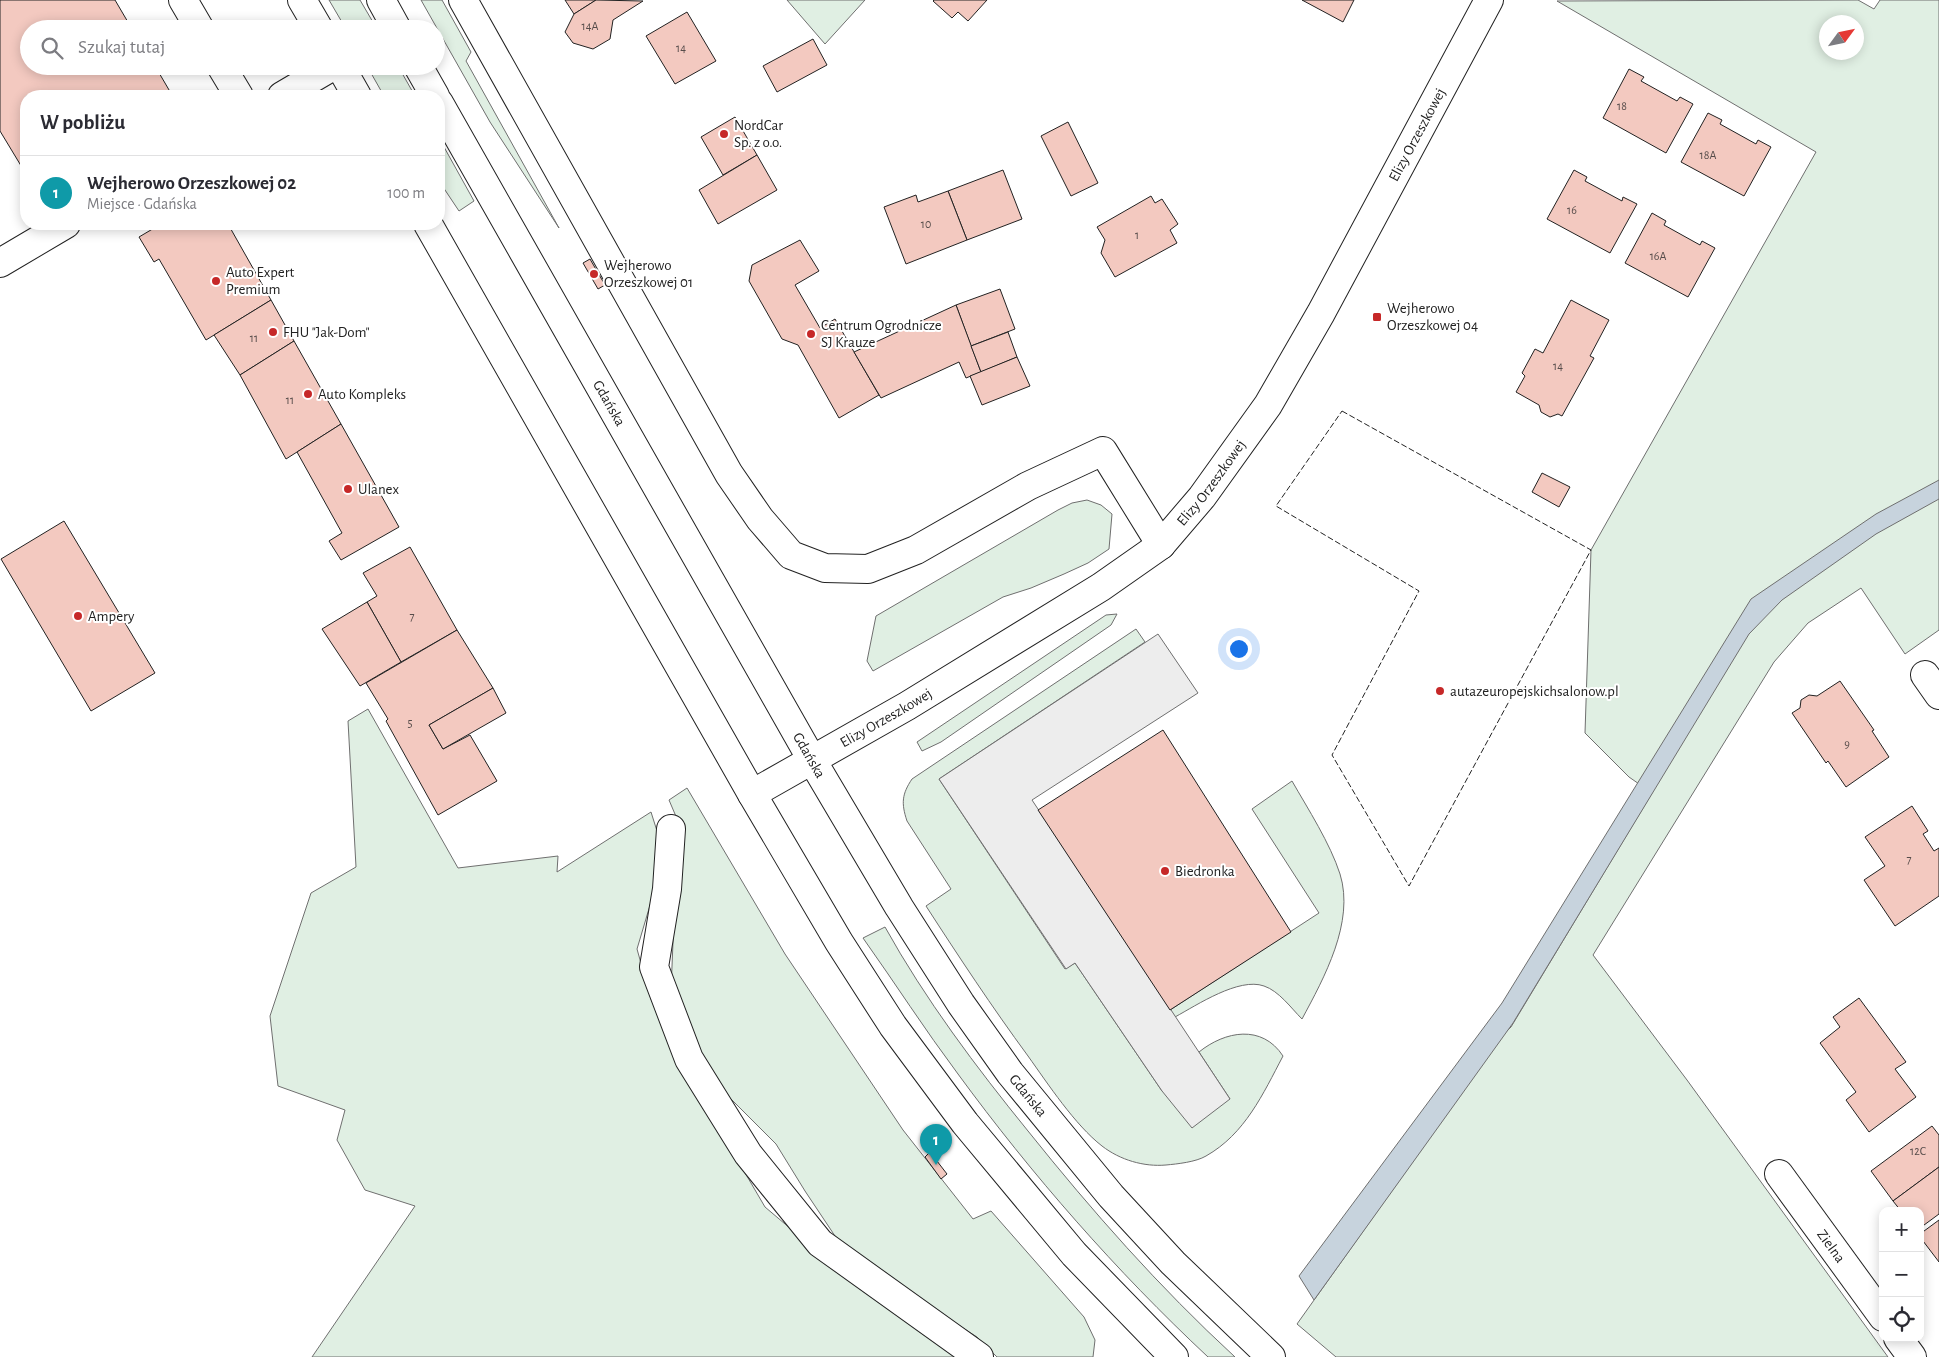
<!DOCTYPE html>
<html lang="pl">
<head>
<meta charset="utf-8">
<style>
	:root { --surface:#fff; --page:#f2f2f3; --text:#2b2b33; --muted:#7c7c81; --line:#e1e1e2; --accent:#0b8043 }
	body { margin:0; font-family:"Alegreya Sans",sans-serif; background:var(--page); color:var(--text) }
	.controls { position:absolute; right:15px; bottom:15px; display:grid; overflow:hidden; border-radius:10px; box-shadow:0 2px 12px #0003 }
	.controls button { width:45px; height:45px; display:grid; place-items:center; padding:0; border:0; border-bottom:1px solid var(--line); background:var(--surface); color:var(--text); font:25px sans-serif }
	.compass { position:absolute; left:1819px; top:15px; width:45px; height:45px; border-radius:50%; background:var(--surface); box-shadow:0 2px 12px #0003; rotate:57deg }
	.you { position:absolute; left:1238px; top:648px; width:18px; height:18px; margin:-12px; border:4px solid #fff; border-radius:50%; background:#1a73e8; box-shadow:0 0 0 8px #1a73e833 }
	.badge { display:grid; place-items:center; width:32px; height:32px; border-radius:50%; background:var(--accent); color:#fff; font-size:16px; font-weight:700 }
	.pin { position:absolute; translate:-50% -41px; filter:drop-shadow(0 1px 2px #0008) }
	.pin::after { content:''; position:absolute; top:26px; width:18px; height:15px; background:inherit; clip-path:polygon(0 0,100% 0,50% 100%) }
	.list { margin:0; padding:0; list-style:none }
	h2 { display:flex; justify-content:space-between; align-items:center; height:65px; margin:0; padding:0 20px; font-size:21px }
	h2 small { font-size:16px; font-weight:400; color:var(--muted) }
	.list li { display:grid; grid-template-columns:32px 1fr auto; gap:15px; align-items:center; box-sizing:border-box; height:75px; padding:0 20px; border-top:1px solid var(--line) }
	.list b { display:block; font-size:19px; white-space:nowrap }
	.list p { margin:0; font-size:16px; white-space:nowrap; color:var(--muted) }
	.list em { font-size:16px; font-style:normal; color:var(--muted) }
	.icon { flex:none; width:28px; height:28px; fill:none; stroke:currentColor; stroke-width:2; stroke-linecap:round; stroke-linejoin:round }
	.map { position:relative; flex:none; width:1939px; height:1357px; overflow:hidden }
	.search { position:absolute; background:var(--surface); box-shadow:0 2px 12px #0003; left:20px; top:20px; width:425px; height:55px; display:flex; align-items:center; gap:12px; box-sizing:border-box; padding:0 18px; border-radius:28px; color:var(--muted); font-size:19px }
	.panel { position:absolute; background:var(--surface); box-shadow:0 2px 12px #0003; left:20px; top:90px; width:425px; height:140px; border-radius:20px }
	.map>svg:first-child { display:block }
</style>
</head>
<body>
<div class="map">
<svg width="1939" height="1357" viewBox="0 0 1939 1357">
	<rect width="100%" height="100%" fill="#fff"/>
	<g fill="#e0efe3" stroke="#6f6f6f" fill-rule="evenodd">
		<path d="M329,0H360L377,29H346Z"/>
		<path d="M421,0H442L471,52L466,61L559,228L490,122Z"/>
		<path d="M787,0H865L825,44Z"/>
		<path d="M1858,0L1874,9L1880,0H1939V630L1905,654L1861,588L1808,623L1774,662L1593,955L1687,1080L1888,1357H1336L1297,1324L1502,1036L1511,1027L1652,793L1629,777L1585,733L1591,550L1816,152L1557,1ZM1826,22H1856V52H1826Z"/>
		<path d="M367,66H398L415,96H384Z"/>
		<path d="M439,138L474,201L459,211L439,181Z"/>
		<path d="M1087,500L1101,505L1112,514L1109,549L1088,563L1064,574L1031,588L1003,597L873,671L867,661L876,616L1058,510L1072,503Z"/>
		<path d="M1117,614L1111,625L941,742L922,751L917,742L1106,615Z"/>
		<path d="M1136,629L1145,642L939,779L1065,969L1075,963L1162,1091L1230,1099L1199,1052C1225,1031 1262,1024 1283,1056C1263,1094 1245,1134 1206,1156C1196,1162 1177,1164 1166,1165C1144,1167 1120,1160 1102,1146C1075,1125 1048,1084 1028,1056C992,1007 959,957 926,906L951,889L907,821C901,803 902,794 912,779Z"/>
		<path d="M368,709L458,868L558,856L557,872L651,812L663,850L659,875L637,949L651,999L696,1089L765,1207L850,1279L958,1357H312L415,1206L365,1190L337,1140L345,1110L278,1086L270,1016L311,893L356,867L348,721Z"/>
		<path d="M1292,781C1308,809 1330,843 1340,874C1355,922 1324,978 1302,1019C1291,1008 1279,991 1264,986C1239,977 1197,1005 1175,1017L1170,1010L1319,913L1252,809Z"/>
		<path d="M687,788L785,954L903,1130L973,1219L991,1211L1084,1317L1095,1340L1093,1357H997L977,1337L885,1278L837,1239L805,1191L776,1144L727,1095L698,1053L671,991L674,917L683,833L669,800Z"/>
		<path d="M885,927C925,999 976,1067 1028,1131C1092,1211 1159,1287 1235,1357H1208C1116,1271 1032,1175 958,1074C925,1030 895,983 863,938Z"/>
	</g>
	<path fill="#ededed" stroke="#6f6f6f" d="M1158,634L1198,693L1032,800L1230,1099L1192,1128L1162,1091L1075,963L1066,969L939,779Z"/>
	<path fill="#c7d3dd" stroke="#6f6f6f" d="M1939,480V499L1876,534L1782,600L1749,634L1513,1023L1314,1300L1299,1276L1502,1003L1751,599L1876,514Z"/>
	<g fill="#f3c9c0" stroke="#222">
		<path d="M0,0H115L132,29H29V66H155L172,95L169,96H26V174L0,131Z"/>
		<path d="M565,0H596L574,14Z"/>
		<path d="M596,0L643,1L613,20L610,39L593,49L573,43L565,32L574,14Z"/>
		<path d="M934,0H987L968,21L958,12L952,18L933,1Z"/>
		<path d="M1302,0H1354L1343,22Z"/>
		<path d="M687,12L716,61L675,84L646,36Z"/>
		<path d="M813,39L827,65L777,92L763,66Z"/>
		<path d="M1629,69L1644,77L1641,81L1677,101L1680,97L1693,104L1666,153L1603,118Z"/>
		<path d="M1708,113L1722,120L1720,124L1756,144L1758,140L1771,147L1744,196L1681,162Z"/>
		<path d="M735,117L757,155L723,175L701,137Z"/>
		<path d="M1068,122L1098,183L1071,196L1041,136Z"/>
		<path d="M757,155L777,190L718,224L699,190Z"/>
		<path d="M1003,170L1022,219L967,240L948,191Z"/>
		<path d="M1574,170L1587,177L1585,181L1622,201L1623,197L1637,204L1610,253L1547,219Z"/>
		<path d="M948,191L967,240L906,264L884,207L916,195L918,202Z"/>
		<path d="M1151,196L1155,203L1162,199L1178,224L1170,230L1177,243L1115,277L1101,253L1105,240L1097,227Z"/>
		<path d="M1652,213L1666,221L1664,225L1700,245L1702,241L1715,248L1688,297L1625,263Z"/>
		<path d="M161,224H228L271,300L206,340L159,259L154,262L139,237Z"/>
		<path d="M800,240L819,271L795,285L820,328L835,319L879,395L839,418L798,345L782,339L749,281L752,265Z"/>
		<path d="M590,259L605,285L598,289L583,263Z"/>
		<path d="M1000,289L1015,329L971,346L956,305Z"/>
		<path d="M271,300L294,341L240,375L214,335Z"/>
		<path d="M1571,300L1609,320L1590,356L1594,358L1562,416L1558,414L1550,417L1541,412L1539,405L1516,392L1525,376L1522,373L1535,349L1543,353Z"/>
		<path d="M956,305L981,372L966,378L959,362L881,398L854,352Z"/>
		<path d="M1008,332L1017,357L981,372L971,346Z"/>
		<path d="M294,341L341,424L286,459L240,375Z"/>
		<path d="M1017,357L1030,386L982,405L970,376Z"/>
		<path d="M341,424L399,527L341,560L329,541L342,533L297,452Z"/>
		<path d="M1542,473L1570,487L1559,507L1532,492Z"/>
		<path d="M64,521L155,673L91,711L1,559Z"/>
		<path d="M410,547L457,630L401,662L367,602L377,596L363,573Z"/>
		<path d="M367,602L401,662L360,686L322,629Z"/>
		<path d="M457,630L493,688L429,725L443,749L470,735L497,781L438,815L386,721L388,719L366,683Z"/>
		<path d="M1840,681L1874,730L1872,731L1889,757L1846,787L1828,761L1826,763L1792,713L1800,708L1801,700L1809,695L1817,696Z"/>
		<path d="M493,688L506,713L443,749L429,725Z"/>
		<path d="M1163,730L1291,932L1170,1010L1038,810Z"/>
		<path d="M1912,806L1928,831L1923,834L1934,851L1939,848V896L1895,926L1864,880L1885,866L1865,837Z"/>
		<path d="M1859,998L1906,1062L1895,1069L1916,1097L1869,1132L1846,1100L1856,1092L1820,1043L1840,1027L1833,1017Z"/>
		<path d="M1932,1126L1939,1135V1167L1893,1201L1871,1171Z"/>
		<path d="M930,1152L947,1174L941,1179L925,1157Z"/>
		<path d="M1939,1167V1214L1920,1228V1211H1901L1893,1201Z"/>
		<path d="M1939,1220V1262L1920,1237V1234Z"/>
	</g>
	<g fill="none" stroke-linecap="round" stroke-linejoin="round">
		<g stroke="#222" stroke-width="30">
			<g id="minor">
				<path d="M183,0L200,29"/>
				<path d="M463,0L729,474L760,519L791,555L825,568L868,569L916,550L1028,486L1103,451L1161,545"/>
				<path d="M221,66L239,96"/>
				<path d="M282,96L333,66"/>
				<path d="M0,263L66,224"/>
				<path d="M1925,675L1939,695"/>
				<path id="s1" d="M752,794L907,706L1101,587L1161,545L1202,497L1268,405L1321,313L1489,0"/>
				<path d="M671,829L667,889L654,967L689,1059L748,1154L820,1243L979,1357"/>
				<path id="s2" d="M1779,1174L1883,1317"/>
				<path d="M1898,1338L1912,1357"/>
			</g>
		</g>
		<g stroke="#222" stroke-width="30">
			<g id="major">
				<path d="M302,0L319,29"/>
				<path d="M381,0L397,29"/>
				<path d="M340,66L357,96"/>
				<path d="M418,66L435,96"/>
				<path id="s3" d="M439,103L812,760L899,907L961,1004L1010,1073L1111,1196L1173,1263L1271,1357"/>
				<path d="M428,224L752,794L839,942L893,1026L965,1123L1074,1254L1174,1357"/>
			</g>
		</g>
		<use href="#minor" stroke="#fff" stroke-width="28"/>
		<use href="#major" stroke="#fff" stroke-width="28"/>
		<path stroke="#222" stroke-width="1" stroke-dasharray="6 2.5" stroke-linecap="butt" d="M1342,411L1591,550L1409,886L1332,755L1419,591L1276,506Z"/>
	</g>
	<g fill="#c62828" stroke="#fff" stroke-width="2">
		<circle cx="724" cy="134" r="5"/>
		<circle cx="594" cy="274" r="5"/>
		<circle cx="216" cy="281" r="5"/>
		<rect x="1372" y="312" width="10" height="10" rx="2.5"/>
		<circle cx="273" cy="332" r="5"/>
		<circle cx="811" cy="334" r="5"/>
		<circle cx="308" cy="394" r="5"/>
		<circle cx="348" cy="489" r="5"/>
		<circle cx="78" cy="616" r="5"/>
		<circle cx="1440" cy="691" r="5"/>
		<circle cx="1165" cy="871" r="5"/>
	</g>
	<g text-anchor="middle" stroke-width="4" stroke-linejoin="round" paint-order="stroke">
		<g font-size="12" fill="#564c4a">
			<text x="590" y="30">14A</text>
			<text x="681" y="52">14</text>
			<text x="1622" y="110">18</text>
			<text x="1708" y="159">18A</text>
			<text x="1572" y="214">16</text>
			<text x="926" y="228">10</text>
			<text x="1137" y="239">1</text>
			<text x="1658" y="260">16A</text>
			<text x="254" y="342">11</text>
			<text x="1558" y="370">14</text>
			<text x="290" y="404">11</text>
			<text x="412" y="620">7</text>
			<text x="410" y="727">5</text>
			<text x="1847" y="748">9</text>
			<text x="1909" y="863">7</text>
			<text x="1918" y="1155">12C</text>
		</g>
		<g font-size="15" fill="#222" stroke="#fff" text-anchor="start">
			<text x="734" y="130">NordCar<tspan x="734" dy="17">Sp. z o.o.</tspan></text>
			<text x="604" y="270">Wejherowo<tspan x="604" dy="17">Orzeszkowej 01</tspan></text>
			<text x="226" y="277">Auto Expert<tspan x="226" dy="17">Premium</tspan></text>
			<text x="1387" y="313">Wejherowo<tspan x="1387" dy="17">Orzeszkowej 04</tspan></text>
			<text x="821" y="330">Centrum Ogrodnicze<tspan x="821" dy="17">SJ Krauze</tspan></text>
			<text x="283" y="337">FHU "Jak-Dom"</text>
			<text x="318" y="399">Auto Kompleks</text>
			<text x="358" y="494">Ulanex</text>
			<text x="88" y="621">Ampery</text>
			<text x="1450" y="696">autazeuropejskichsalonow.pl</text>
			<text x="1175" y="876">Biedronka</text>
		</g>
		<g font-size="15" fill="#222" stroke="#fff">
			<text dy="5" stroke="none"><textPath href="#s1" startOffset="964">Elizy Orzeszkowej</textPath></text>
			<text dy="5" stroke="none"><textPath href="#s3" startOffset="345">Gdańska</textPath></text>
			<text dy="5" stroke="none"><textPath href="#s1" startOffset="559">Elizy Orzeszkowej</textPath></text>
			<text dy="5" stroke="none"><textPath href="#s1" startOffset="154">Elizy Orzeszkowej</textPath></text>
			<text dy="5" stroke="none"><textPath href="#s3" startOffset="750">Gdańska</textPath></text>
			<text dy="5" stroke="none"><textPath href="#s3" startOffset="1155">Gdańska</textPath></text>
			<text dy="5" stroke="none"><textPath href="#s2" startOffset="89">Zielna</textPath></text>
		</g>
	</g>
</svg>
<div class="controls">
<button>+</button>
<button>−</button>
<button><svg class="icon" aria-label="locate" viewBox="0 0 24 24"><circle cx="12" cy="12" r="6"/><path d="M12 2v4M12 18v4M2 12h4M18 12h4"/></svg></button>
</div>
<svg class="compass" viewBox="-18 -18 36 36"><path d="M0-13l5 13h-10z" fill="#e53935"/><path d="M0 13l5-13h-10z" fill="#7c7c81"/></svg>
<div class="you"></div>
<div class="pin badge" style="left:936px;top:1165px;background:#0f9aa8">1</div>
<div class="search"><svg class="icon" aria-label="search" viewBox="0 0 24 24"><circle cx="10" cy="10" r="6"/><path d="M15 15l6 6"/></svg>Szukaj tutaj</div>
<section class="panel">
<h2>W pobliżu<small></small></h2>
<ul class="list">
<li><span class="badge" style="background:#0f9aa8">1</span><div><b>Wejherowo Orzeszkowej 02</b><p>Miejsce · Gdańska</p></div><em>100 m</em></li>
</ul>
</section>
</div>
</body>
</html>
